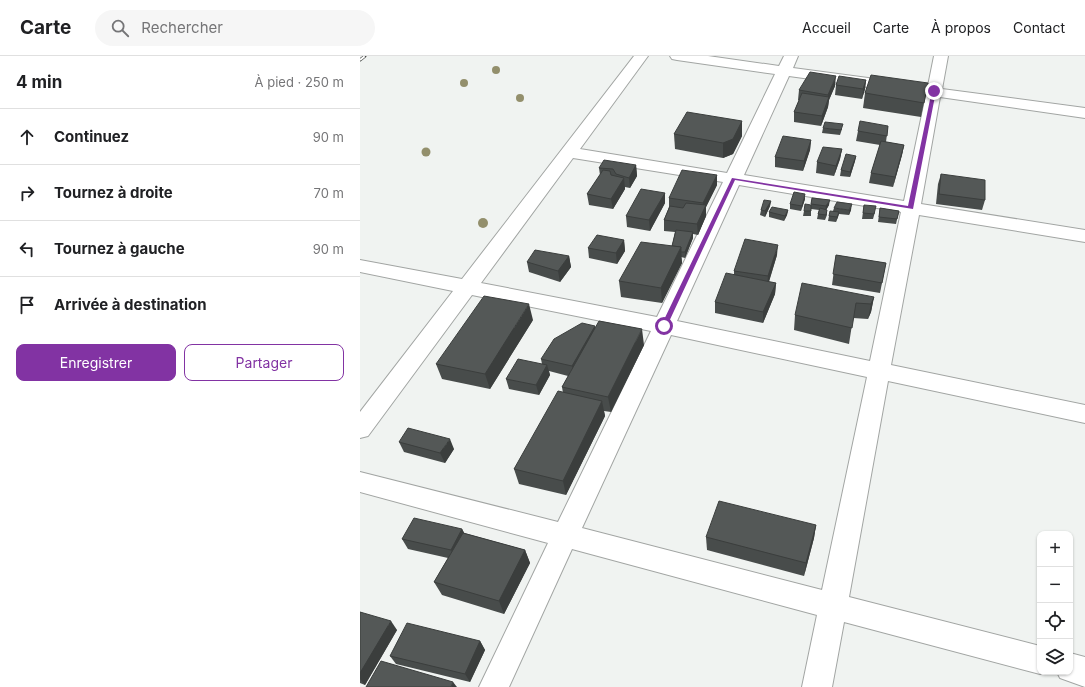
<!DOCTYPE html>
<html lang="fr">
<head>
<meta charset="utf-8">
<style>
	:root { --surface:#fff; --page:#f6f6f6; --text:#202124; --muted:#757577; --line:#e0e0e0; --accent:#8233a3 }
	body { margin:0; font-family:Inter,sans-serif; background:var(--page); color:var(--text) }
	.controls { position:absolute; right:12px; bottom:12px; display:grid; overflow:hidden; border-radius:8px; box-shadow:0 1px 3px #0004 }
	.controls button { width:36px; height:36px; display:grid; place-items:center; padding:0; border:0; border-bottom:1px solid var(--line); background:var(--surface); color:var(--text); font:20px sans-serif }
	.stop { position:absolute; width:12px; height:12px; margin:-9px; border:3px solid #8233a3; border-radius:50%; background:#fff }
	.stop.end { background:#8233a3; border-color:#fff; box-shadow:0 1px 4px #0008 }
	.list { margin:0; padding:0; list-style:none }
	h2 { display:flex; justify-content:space-between; align-items:center; height:52px; margin:0; padding:0 16px; font-size:17px }
	h2 small { font-size:13px; font-weight:400; color:var(--muted) }
	.list li { display:grid; grid-template-columns:26px 1fr auto; gap:12px; align-items:center; box-sizing:border-box; height:56px; padding:0 16px; border-top:1px solid var(--line) }
	.list b { display:block; font-size:15px; white-space:nowrap }
	.list em { font-size:13px; font-style:normal; color:var(--muted) }
	.actions { display:flex; gap:8px; padding:12px 16px }
	.actions a { flex:1; padding:9px 0; border:1px solid var(--accent); border-radius:8px; text-align:center; font-size:14px; color:var(--accent) }
	.actions .main { background:var(--accent); color:#fff }
	.icon { flex:none; width:22px; height:22px; fill:none; stroke:currentColor; stroke-width:2; stroke-linecap:round; stroke-linejoin:round }
	.map { position:relative; flex:none; width:725px; height:631px; overflow:hidden }
	header { display:flex; align-items:center; gap:24px; box-sizing:border-box; height:56px; padding:0 20px; background:var(--surface); border-bottom:1px solid var(--line) }
	header strong { font-size:19px }
	nav { display:flex; gap:22px; margin-inline-start:auto; font-size:14px }
	.search { width:280px; height:36px; background:var(--page); display:flex; align-items:center; gap:10px; box-sizing:border-box; padding:0 14px; border-radius:22px; color:var(--muted); font-size:15px }
	main { display:flex }
	aside { flex:1; background:var(--surface) }
	.map>svg:first-child { display:block }
</style>
</head>
<body>
<header>
<strong>Carte</strong>
<div class="search"><svg class="icon" aria-label="search" viewBox="0 0 24 24"><circle cx="10" cy="10" r="6"/><path d="M15 15l6 6"/></svg>Rechercher</div>
<nav><a>Accueil</a><a>Carte</a><a>À propos</a><a>Contact</a></nav>
</header>
<main>
<aside>
<h2>4 min<small>À pied · 250 m</small></h2>
<ul class="list">
<li><svg class="icon" aria-label="ahead" viewBox="0 0 24 24"><path d="M12 20V5M6 11l6-6 6 6"/></svg><div><b>Continuez</b></div><em>90 m</em></li>
<li><svg class="icon" aria-label="right" viewBox="0 0 24 24"><path d="M7 20v-9h11M14 6l5 5-5 5"/></svg><div><b>Tournez à droite</b></div><em>70 m</em></li>
<li><svg class="icon" aria-label="left" viewBox="0 0 24 24"><path d="M17 20v-9H6M10 6l-5 5 5 5"/></svg><div><b>Tournez à gauche</b></div><em>90 m</em></li>
<li><svg class="icon" aria-label="arrive" viewBox="0 0 24 24"><path d="M6 21V4h12l-3 4 3 4H6"/></svg><div><b>Arrivée à destination</b></div></li>
</ul>
<div class="actions"><a class="main">Enregistrer</a><a>Partager</a></div>
</aside>
<div class="map">
<svg width="725" height="631" viewBox="0 0 725 631">
	<rect width="100%" height="100%" fill="#f0f3f1"/>
	<g fill="none" stroke-linecap="round" stroke-linejoin="round">
		<g stroke="#a2a5a3" stroke-width="2">
			<g id="minor">
				<path d="M274,0H288L220,93L367,117L415,18L317,4L312,3L310,0H348L419,10L424,0H438L433,12L568,30L574,0H588L582,33L725,52V62L580,41L561,148L725,174V186L559,159L531,309L725,349V367L528,325L489,541L680,590V616H686L680,618L484,566L472,631H442L457,559L212,493L149,631H119L188,487L0,436V416L198,466L291,275L112,239L8,380L0,382V356L93,235L0,216V204L102,223ZM429,20L566,39L544,145L384,119ZM213,102L363,126L297,261L121,227ZM379,129L541,156L510,305L317,265ZM311,279L507,321L462,534L222,472Z"/>
				<path d="M710,597L725,601V631L700,622L697,616H710Z"/>
			</g>
		</g>
		<use href="#minor" fill="#fff" fill-rule="evenodd"/>
		<g stroke="#3e413f" stroke-width="3">
			<path id="rail" d="M0,4L5,0"/>
		</g>
		<use href="#rail" stroke="#fff" stroke-width="2" stroke-dasharray="6" stroke-linecap="butt"/>
	</g>
	<g fill="#938f6c">
		<circle cx="136" cy="14" r="4"/>
		<circle cx="104" cy="27" r="4"/>
		<circle cx="160" cy="42" r="4"/>
		<circle cx="66" cy="96" r="4.5"/>
		<circle cx="123" cy="167" r="5"/>
	</g>
	<g fill="#484c4b">
		<path d="M506,24L505,33L502,43L475,39L476,29Z"/>
		<path d="M568,27L561,61L503,52L505,37Z"/>
		<path d="M475,30L469,44L468,51L461,70L434,66V56L439,44H438L439,34Z"/>
		<path d="M528,70L526,86L544,89L542,99L533,131L509,127L511,117L520,89L496,85L498,75Z"/>
		<path d="M463,72L482,73L480,79L462,77Z"/>
		<path d="M314,78L382,80L373,98L363,102L315,93Z"/>
		<path d="M451,84L450,94L443,115L415,111V101Z"/>
		<path d="M482,93L480,103L474,120L456,117L457,106Z"/>
		<path d="M496,100L495,105L490,121L480,120L481,114Z"/>
		<path d="M276,109L277,120L270,132L265,131V133L253,153L229,149L227,138L240,119L239,112Z"/>
		<path d="M581,118L625,144L622,154L576,148L578,128Z"/>
		<path d="M357,119V129L346,151V160L338,179L333,178V182L325,202L321,201L322,207L302,247L261,241L259,225L312,190L315,176L304,175V164L309,151V142Z"/>
		<path d="M305,137V147L290,175L267,171L266,160Z"/>
		<path d="M452,142L469,149L466,154L467,159L465,164L457,163L458,158L459,154L451,153V160H443L444,155L451,149Z"/>
		<path d="M445,143L441,155L430,153V148Z"/>
		<path d="M411,145L410,150L405,161L400,159L401,154Z"/>
		<path d="M504,149L515,156L513,163H502Z"/>
		<path d="M474,152L491,154L489,159L479,158L478,161L476,166L468,165L469,160L473,155Z"/>
		<path d="M520,152L539,155L536,168L518,166Z"/>
		<path d="M428,154L427,159L424,165L409,161V156Z"/>
		<path d="M264,184L265,195L257,208L229,202L228,192Z"/>
		<path d="M417,199L409,226L416,227L415,238L403,267L355,257V246L374,219V215Z"/>
		<path d="M476,199L526,207L520,237L472,229Z"/>
		<path d="M209,200L211,211L200,226L169,216L167,206Z"/>
		<path d="M514,241L511,256L508,263L493,262L489,288L434,274L435,259Z"/>
		<path d="M173,264L130,333L82,323L76,308Z"/>
		<path d="M235,270V272L284,289L251,356L244,355L245,360L206,439L159,428L154,413L203,337L202,331L208,320L189,315L190,319L179,339L149,333L146,323L182,308L181,303Z"/>
		<path d="M39,386L94,393L85,407L44,396Z"/>
		<path d="M456,469L454,482L444,520L347,494L346,481Z"/>
		<path d="M102,473L104,477L165,494L170,507L144,558L82,539L74,526L88,502L48,493L42,483Z"/>
		<path d="M0,556L37,574L5,629L0,627Z"/>
		<path d="M120,585L125,594L110,626L36,608L30,600Z"/>
	</g>
	<g fill="#3b3e3d">
		<path d="M476,20L475,30L469,44L468,51L461,70L462,60L468,46V39Z"/>
		<path d="M506,24L505,33L502,43L503,33Z"/>
		<path d="M382,65V80L373,98L363,102V87Z"/>
		<path d="M451,84L450,94L443,115L444,105Z"/>
		<path d="M544,89L542,99L533,131L535,121Z"/>
		<path d="M482,93L480,103L474,120L476,110Z"/>
		<path d="M496,100L495,105L490,121V116Z"/>
		<path d="M276,109L277,120L270,132L269,122Z"/>
		<path d="M357,119V129L346,151V160L338,179L337,168L343,156V147Z"/>
		<path d="M264,122L265,133L253,153L251,143Z"/>
		<path d="M305,137V147L290,175L289,164Z"/>
		<path d="M445,138V143L441,155L442,150Z"/>
		<path d="M470,144L469,149L465,156L466,150Z"/>
		<path d="M411,145L410,150L405,161V155Z"/>
		<path d="M492,148L491,154L489,159V154Z"/>
		<path d="M428,154L427,159L424,165L425,160Z"/>
		<path d="M479,156L478,161L476,166L477,161Z"/>
		<path d="M333,176V182L325,202V196Z"/>
		<path d="M264,184L265,195L257,208L256,197Z"/>
		<path d="M418,189L417,199L407,231L408,220Z"/>
		<path d="M321,191L322,207L302,247L301,232Z"/>
		<path d="M209,200L211,211L200,226L198,215Z"/>
		<path d="M416,227L415,238L403,267V256Z"/>
		<path d="M514,241L511,256L508,263L511,248Z"/>
		<path d="M169,248L173,264L130,333L125,318Z"/>
		<path d="M235,270L236,280L214,321L212,310Z"/>
		<path d="M282,273L284,289L251,356L248,341Z"/>
		<path d="M187,309L190,319L179,339L176,329Z"/>
		<path d="M242,345L245,360L206,439L203,425Z"/>
		<path d="M90,383L94,393L85,407L80,397Z"/>
		<path d="M456,469L454,482L444,520L446,507Z"/>
		<path d="M102,473L107,482L96,504L91,494Z"/>
		<path d="M165,494L170,507L144,558L139,545Z"/>
		<path d="M31,565L37,574L5,629L0,623V617Z"/>
		<path d="M120,585L125,594L110,626L105,618Z"/>
		<path d="M93,626L97,631H91Z"/>
	</g>
	<g fill="#545857" stroke="#3b3e3d">
		<path d="M450,16L476,20L468,39L439,34Z"/>
		<path d="M511,19L568,27L564,47L505,37Z"/>
		<path d="M479,20L506,24L503,33L476,29Z"/>
		<path d="M442,37L469,41L462,60L434,56Z"/>
		<path d="M327,56L382,65L373,83L363,87L314,78Z"/>
		<path d="M500,65L528,70L527,80L498,75Z"/>
		<path d="M465,66L483,68L481,74L463,72Z"/>
		<path d="M423,80L451,84L444,105L415,101Z"/>
		<path d="M521,85L544,89L535,121L511,117Z"/>
		<path d="M463,91L482,93L476,110L457,106Z"/>
		<path d="M486,98L496,100L490,116L481,114Z"/>
		<path d="M244,104L276,109L269,122L256,118L253,113L239,112Z"/>
		<path d="M243,114L250,115L251,119L264,122L251,143L227,138Z"/>
		<path d="M322,114L357,119L343,147L309,142Z"/>
		<path d="M581,118L625,124V144L579,138Z"/>
		<path d="M281,133L305,137L289,164L266,160Z"/>
		<path d="M434,136L445,138L442,150L430,148Z"/>
		<path d="M452,142L470,144L466,150L451,148Z"/>
		<path d="M404,144L411,145L405,155L401,154Z"/>
		<path d="M477,146L492,148L489,154L474,152Z"/>
		<path d="M326,147L346,149L337,168L304,164L310,150L323,152Z"/>
		<path d="M445,148L451,149V155H444Z"/>
		<path d="M504,149L516,150L514,158L503,157Z"/>
		<path d="M412,151L428,154L425,160L409,156Z"/>
		<path d="M460,152L467,154L466,159L458,158Z"/>
		<path d="M520,152L539,155L537,163L519,161Z"/>
		<path d="M470,155L479,156L477,161L469,160Z"/>
		<path d="M316,174L333,176L325,196H321V191L312,190Z"/>
		<path d="M237,179L264,184L256,197L228,192Z"/>
		<path d="M385,183L418,189L408,220L374,215Z"/>
		<path d="M281,186L321,191L301,232L259,225Z"/>
		<path d="M175,194L209,200L198,215L167,206Z"/>
		<path d="M476,199L526,207L522,227L473,218Z"/>
		<path d="M366,217L416,227L403,256L355,246Z"/>
		<path d="M442,227L514,241L511,248L496,247L492,272L435,259Z"/>
		<path d="M124,240L169,248L125,318L76,308Z"/>
		<path d="M239,265L282,273L248,341L202,331Z"/>
		<path d="M222,267L235,270L212,310L181,303L194,283Z"/>
		<path d="M158,303L187,309L176,329L146,323Z"/>
		<path d="M198,335L242,345L203,425L154,413Z"/>
		<path d="M48,372L90,383L80,397L39,386Z"/>
		<path d="M359,445L456,469L446,507L346,481Z"/>
		<path d="M54,462L102,473L91,494L42,483Z"/>
		<path d="M103,477L165,494L139,545L74,526Z"/>
		<path d="M0,556L31,565L0,617Z"/>
		<path d="M47,567L120,585L105,618L30,600Z"/>
		<path d="M21,605L93,626L91,631H6Z"/>
	</g>
	<path fill="#8233a3" d="M572,34L576,35L553,153L375,124L307,270L306,272H302L301,270L372,122L548,150Z"/>
</svg>
<div class="controls">
<button>+</button>
<button>−</button>
<button><svg class="icon" aria-label="locate" viewBox="0 0 24 24"><circle cx="12" cy="12" r="6"/><path d="M12 2v4M12 18v4M2 12h4M18 12h4"/></svg></button>
<button><svg class="icon" aria-label="layers" viewBox="0 0 24 24"><path d="M12 4l9 5-9 5-9-5zM3 14l9 5 9-5"/></svg></button>
</div>
<div class="stop" style="left:304px;top:270px"></div>
<div class="stop end" style="left:574px;top:35px"></div>
</div>
</main>
</body>
</html>
